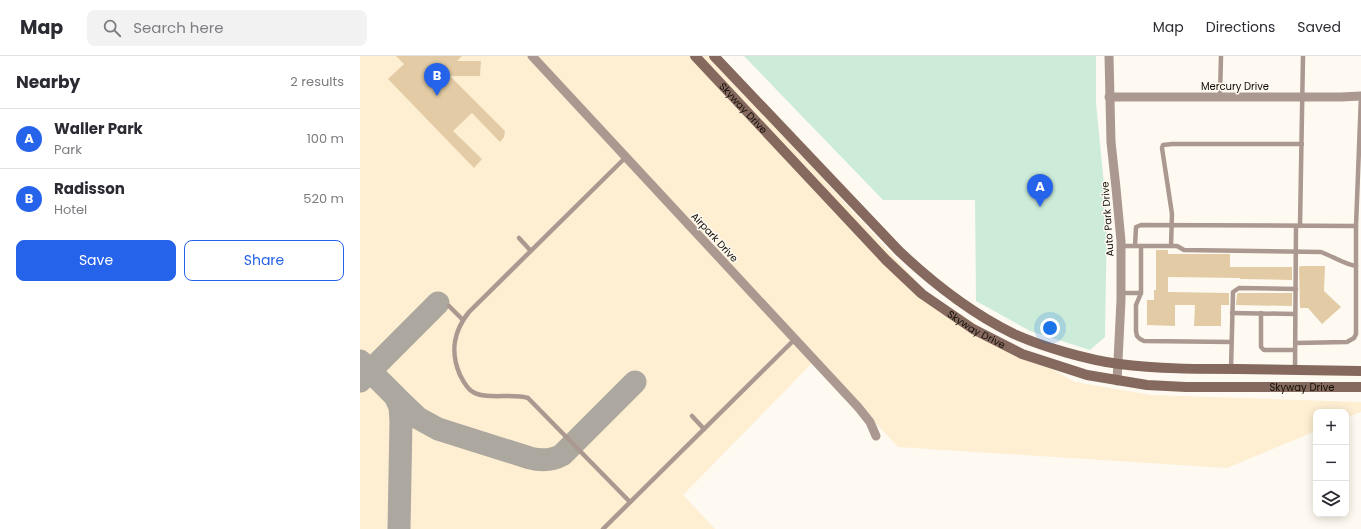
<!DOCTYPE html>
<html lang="en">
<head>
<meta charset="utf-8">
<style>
	:root { --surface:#fff; --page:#f2f2f3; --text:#2b2b33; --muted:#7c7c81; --line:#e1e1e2; --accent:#2563eb }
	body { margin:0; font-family:Poppins,sans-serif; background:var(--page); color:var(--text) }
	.controls { position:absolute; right:12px; bottom:12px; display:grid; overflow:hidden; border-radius:8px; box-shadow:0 2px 10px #0003 }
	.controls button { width:36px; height:36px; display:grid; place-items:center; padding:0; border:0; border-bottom:1px solid var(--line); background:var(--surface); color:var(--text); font:20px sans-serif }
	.you { position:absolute; left:690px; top:272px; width:14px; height:14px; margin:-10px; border:3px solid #fff; border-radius:50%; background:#1a73e8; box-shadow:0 0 0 6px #1a73e833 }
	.badge { display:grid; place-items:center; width:26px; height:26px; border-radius:50%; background:var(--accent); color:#fff; font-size:13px; font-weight:700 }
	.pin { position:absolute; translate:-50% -33px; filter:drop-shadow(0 1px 2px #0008) }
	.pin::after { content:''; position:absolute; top:21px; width:14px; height:12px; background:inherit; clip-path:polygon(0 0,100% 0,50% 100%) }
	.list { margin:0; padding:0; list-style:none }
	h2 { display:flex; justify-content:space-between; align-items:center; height:52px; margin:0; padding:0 16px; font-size:17px }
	h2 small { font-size:13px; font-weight:400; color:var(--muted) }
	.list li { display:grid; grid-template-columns:26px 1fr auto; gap:12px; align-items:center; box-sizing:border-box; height:60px; padding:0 16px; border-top:1px solid var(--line) }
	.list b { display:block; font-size:15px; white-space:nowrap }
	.list p { margin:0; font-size:13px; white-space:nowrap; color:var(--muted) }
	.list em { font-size:13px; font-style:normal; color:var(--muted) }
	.actions { display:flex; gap:8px; padding:12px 16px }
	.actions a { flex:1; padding:9px 0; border:1px solid var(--accent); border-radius:8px; text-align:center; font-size:14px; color:var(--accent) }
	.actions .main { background:var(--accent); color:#fff }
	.icon { flex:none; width:22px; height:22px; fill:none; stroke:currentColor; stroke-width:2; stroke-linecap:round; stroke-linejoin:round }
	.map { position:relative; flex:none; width:1001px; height:473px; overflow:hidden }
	header { display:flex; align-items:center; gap:24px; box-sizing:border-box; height:56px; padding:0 20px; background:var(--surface); border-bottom:1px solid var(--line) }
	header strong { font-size:19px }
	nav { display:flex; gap:22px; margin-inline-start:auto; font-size:14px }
	.search { width:280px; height:36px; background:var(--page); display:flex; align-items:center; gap:10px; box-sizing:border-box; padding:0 14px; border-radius:8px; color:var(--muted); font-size:15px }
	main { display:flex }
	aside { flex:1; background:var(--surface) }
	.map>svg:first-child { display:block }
</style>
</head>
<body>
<header>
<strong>Map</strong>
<div class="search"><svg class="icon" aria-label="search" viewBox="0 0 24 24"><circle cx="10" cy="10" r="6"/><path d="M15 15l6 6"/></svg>Search here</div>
<nav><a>Map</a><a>Directions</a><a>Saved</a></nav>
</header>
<main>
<aside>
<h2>Nearby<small>2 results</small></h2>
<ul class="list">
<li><span class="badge">A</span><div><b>Waller Park</b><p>Park</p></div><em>100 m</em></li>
<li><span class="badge">B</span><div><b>Radisson</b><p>Hotel</p></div><em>520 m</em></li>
</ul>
<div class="actions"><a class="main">Save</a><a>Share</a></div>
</aside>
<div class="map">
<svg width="1001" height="473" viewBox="0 0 1001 473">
	<rect width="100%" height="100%" fill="#fefaf1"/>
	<path fill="#feeed2" d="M0,0H351L569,239L663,297L715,326L791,339L1001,346V356L986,362V356H956V375L867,412L538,391L456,303L323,439L355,473H0Z"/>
	<path fill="#ccecd9" d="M384,0H736V47L747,159L745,281L730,294L670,275L616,245L615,144H523Z"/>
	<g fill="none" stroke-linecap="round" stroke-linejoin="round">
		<g stroke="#aca8a0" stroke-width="23">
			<path d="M0,305L35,340L40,351L41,365L39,473"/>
			<path d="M0,325L78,247"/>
			<path d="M35,340L58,362L78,373L170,402C181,405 191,405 202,399L275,326"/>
		</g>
	</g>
	<g fill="#e3cca5">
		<path d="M36,0H102L97,5H121L120,20H90L145,75L144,81L140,86L112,57L93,75L122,103L114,112L28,23L44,8Z"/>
		<path d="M796,194H808V198H870V211H932V224L880,223V222L808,221V236L869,237V249H861V270H834L835,249H815V270L787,269V244H794V234H796Z"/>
		<path d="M941,210H965L964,235L981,251L962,268L948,252H940L939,211Z"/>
		<path d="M878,237H932V250L876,249L877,238Z"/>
	</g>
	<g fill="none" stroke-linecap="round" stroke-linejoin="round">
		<g stroke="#ab9890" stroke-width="4.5">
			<path d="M860,41L861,0"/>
			<path d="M266,101L109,256C93,276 90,296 100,319C103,325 107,333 113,336C126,344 153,337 168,342L270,446"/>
			<path d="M940,170L943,0"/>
			<path d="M159,182L170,194"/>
			<path d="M761,190H817L824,194L961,196C972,200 986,209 996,210"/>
			<path d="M775,190L776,171L781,169L996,170"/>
			<path d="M781,190V237L776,249V275L777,280L780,283L784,285L871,286"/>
			<path d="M811,190L812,158L802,92L803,89L812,88H942"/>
			<path d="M761,237H781"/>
			<path d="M89,250L103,264"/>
			<path d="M872,257L935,258"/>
			<path d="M901,257V291L904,294H935"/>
			<path d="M935,287L987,286L994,282L996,278V170L1001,40"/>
			<path d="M871,313L873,236L879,232L936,233"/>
			<path d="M935,314L936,170"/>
			<path d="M332,360L344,373"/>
			<path d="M243,473L435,283"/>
		</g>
		<g stroke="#ab9890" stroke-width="9">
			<path d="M172,0L498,351L510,366L516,380"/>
			<path d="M749,0L751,86L756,132L761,185V244L757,325"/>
			<path d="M749,41H981L1001,40"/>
		</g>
		<g stroke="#85695e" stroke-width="10">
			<path id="s1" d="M335,0L526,204L562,238L613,273L662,298L727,319L787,329L826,331H1001"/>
			<path d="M354,0L539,195C574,228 611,257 654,278C683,291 728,304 759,308C798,313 838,313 877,313C918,314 960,314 1001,315"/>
		</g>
	</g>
	<g text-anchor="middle" stroke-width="3" stroke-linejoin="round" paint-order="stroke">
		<g font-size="10" fill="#130f08" stroke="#fefaf1">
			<text x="875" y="34">Mercury Drive</text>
			<text dy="4" stroke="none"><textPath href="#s1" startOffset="71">Skyway Drive</textPath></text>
			<text transform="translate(747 163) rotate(-94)" y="4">Auto Park Drive</text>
			<text transform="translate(355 181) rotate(47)" y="4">Airpark Drive</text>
			<text dy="4" stroke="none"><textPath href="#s1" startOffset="394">Skyway Drive</textPath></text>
			<text dy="4" stroke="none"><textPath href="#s1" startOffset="730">Skyway Drive</textPath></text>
		</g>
	</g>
</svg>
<div class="controls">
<button>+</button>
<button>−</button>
<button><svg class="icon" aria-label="layers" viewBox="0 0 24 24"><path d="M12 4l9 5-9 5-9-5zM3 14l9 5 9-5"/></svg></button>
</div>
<div class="you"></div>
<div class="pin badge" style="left:680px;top:151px">A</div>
<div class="pin badge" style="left:77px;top:40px">B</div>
</div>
</main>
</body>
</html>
